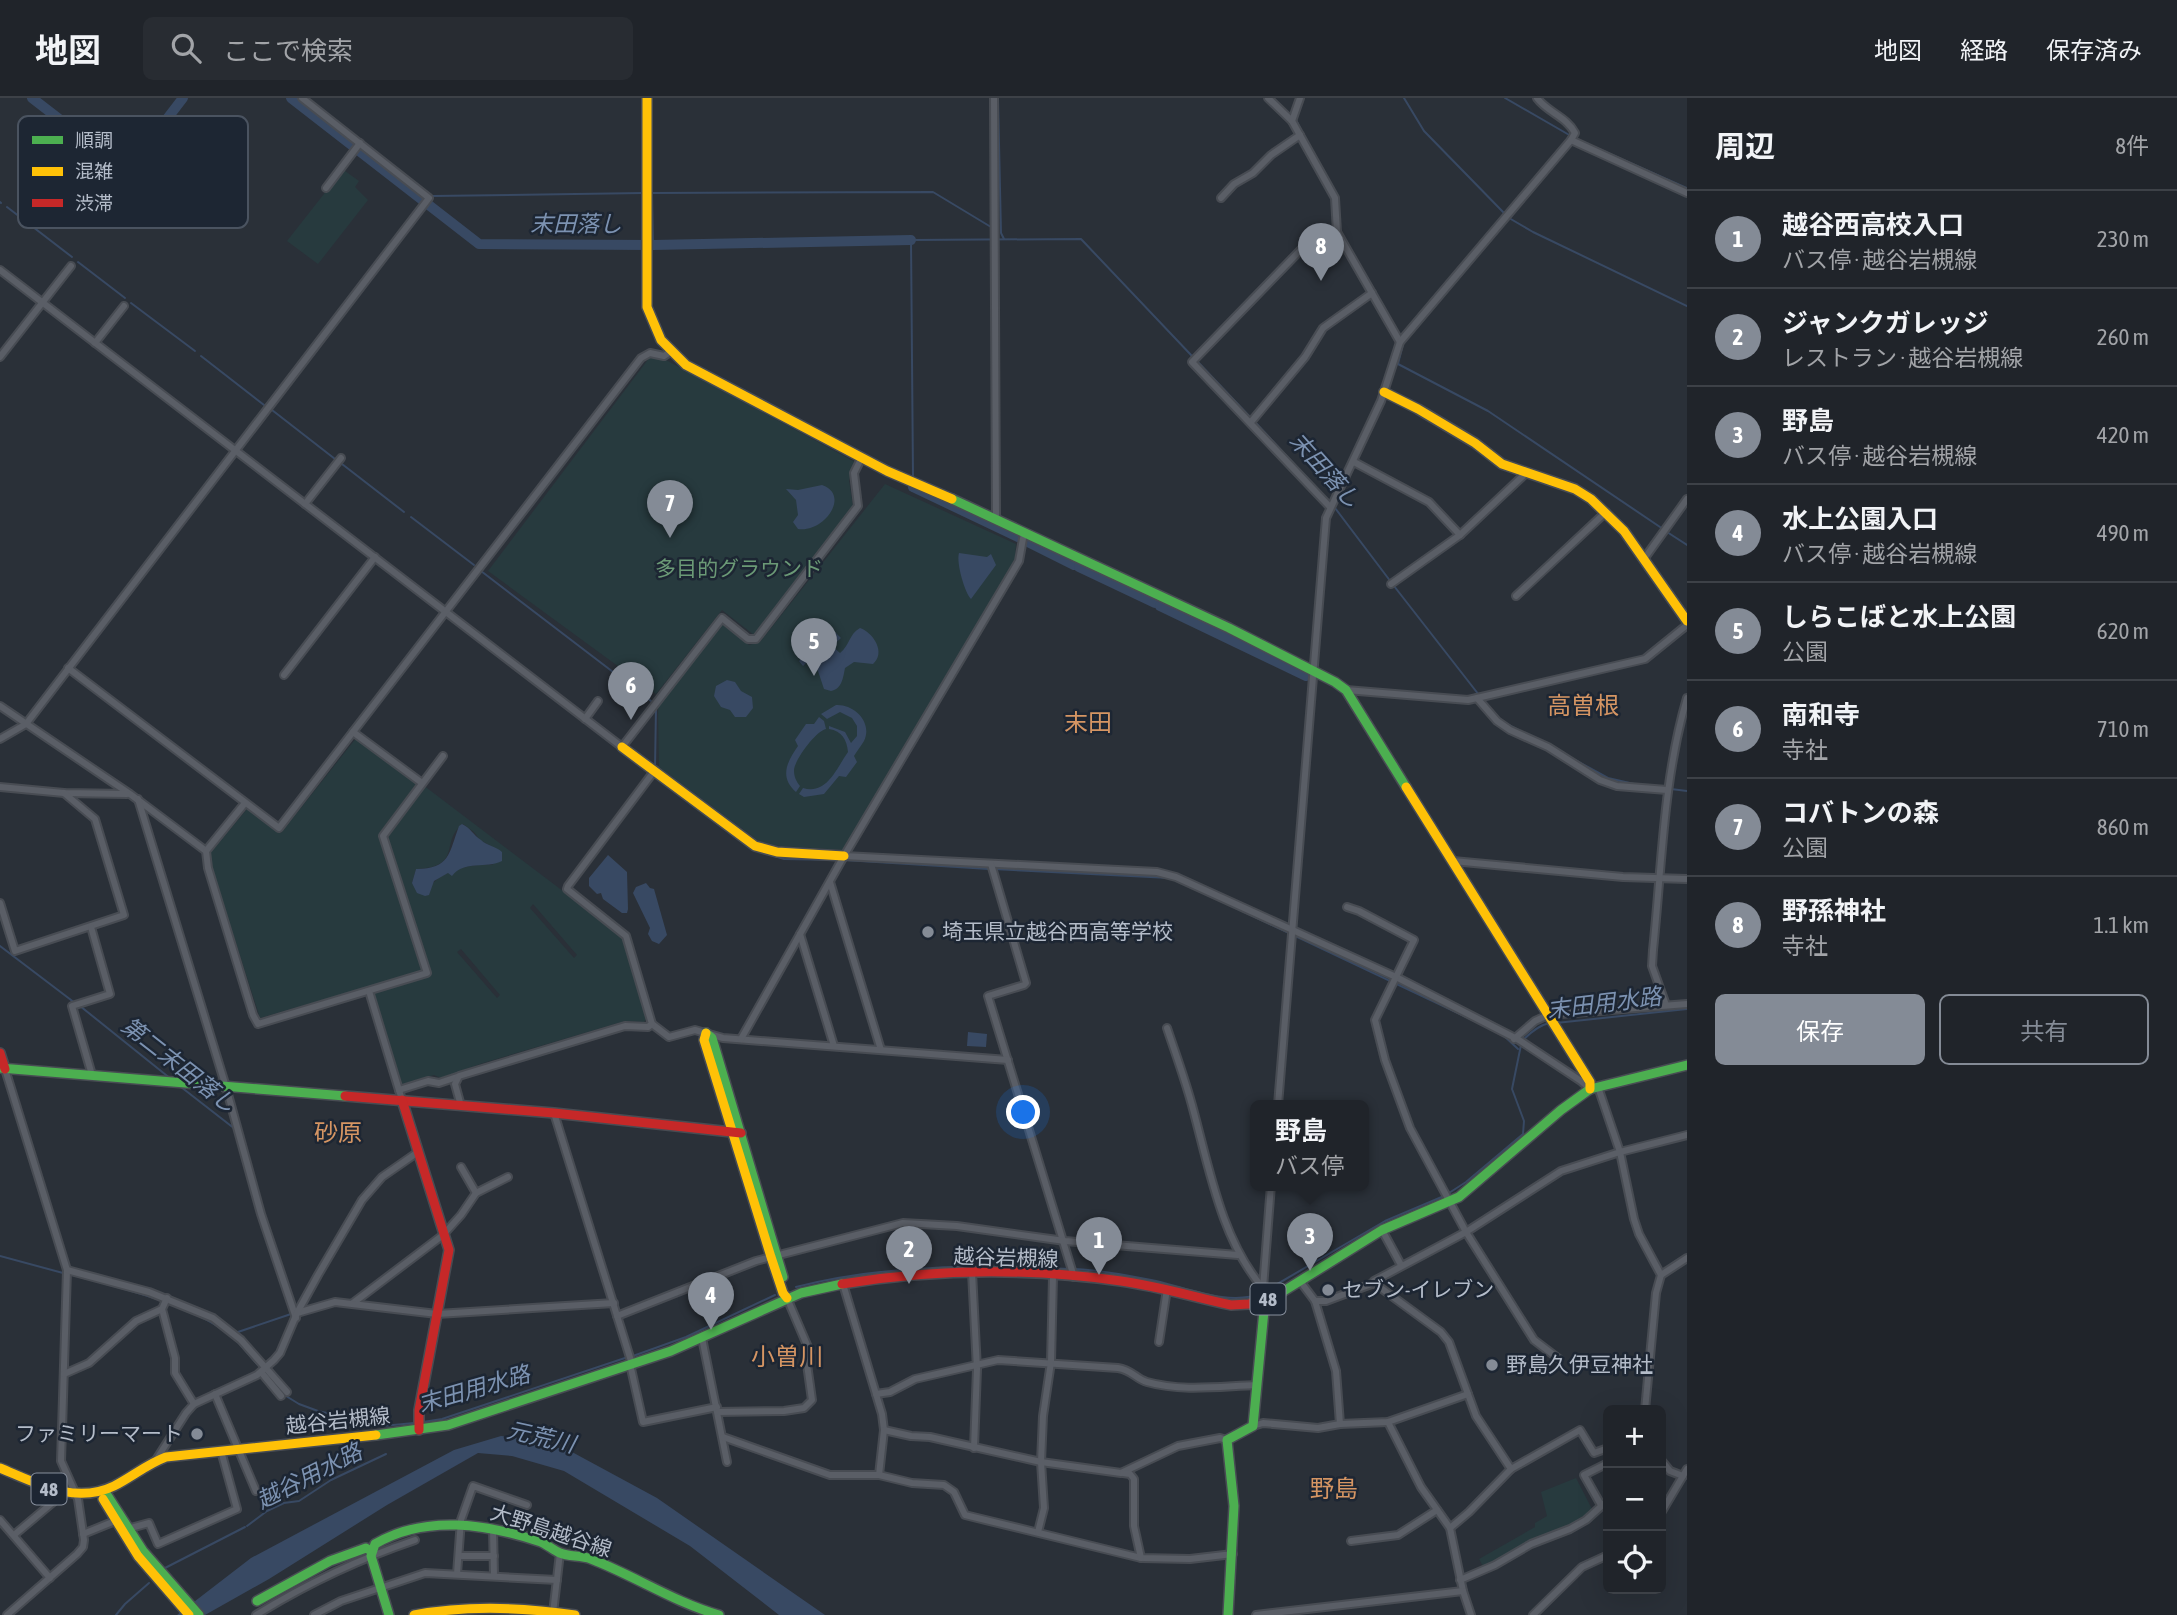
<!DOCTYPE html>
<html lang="ja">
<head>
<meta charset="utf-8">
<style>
	:root { --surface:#20242a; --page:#282c32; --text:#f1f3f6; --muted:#a2a4a8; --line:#3d4147; --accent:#848b96 }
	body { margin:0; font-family:"Asap Condensed","Noto Sans JP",sans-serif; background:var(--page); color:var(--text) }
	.controls { position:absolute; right:21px; bottom:21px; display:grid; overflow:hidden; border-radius:10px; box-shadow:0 7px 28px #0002 }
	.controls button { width:63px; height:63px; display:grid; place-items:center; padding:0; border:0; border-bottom:2px solid var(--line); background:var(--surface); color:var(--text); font:35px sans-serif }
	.you { position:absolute; left:1024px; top:1015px; width:24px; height:24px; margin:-18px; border:5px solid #fff; border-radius:50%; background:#1a73e8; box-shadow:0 0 0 10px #1a73e833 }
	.badge { display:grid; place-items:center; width:46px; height:46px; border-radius:50%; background:var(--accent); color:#fff; font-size:23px; font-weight:700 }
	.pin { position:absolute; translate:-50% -58px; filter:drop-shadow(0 2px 4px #0008) }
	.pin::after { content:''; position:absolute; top:37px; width:24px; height:21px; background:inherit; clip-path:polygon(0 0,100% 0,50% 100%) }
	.popup { position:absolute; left:1250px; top:1002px; width:119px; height:91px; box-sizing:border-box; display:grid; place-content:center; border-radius:10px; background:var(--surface); filter:drop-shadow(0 2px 5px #0005); font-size:23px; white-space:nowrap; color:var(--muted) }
	.popup b { font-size:26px; color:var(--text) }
	.popup::after { content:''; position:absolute; left:50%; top:100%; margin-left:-14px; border:14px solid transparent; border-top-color:var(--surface) }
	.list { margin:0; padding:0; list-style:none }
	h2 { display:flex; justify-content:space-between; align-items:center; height:91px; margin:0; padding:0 28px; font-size:30px }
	h2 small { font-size:23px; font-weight:400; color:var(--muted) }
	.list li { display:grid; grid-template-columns:46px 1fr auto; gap:21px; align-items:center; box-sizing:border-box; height:98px; padding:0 28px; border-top:2px solid var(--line) }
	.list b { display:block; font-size:26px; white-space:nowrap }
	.list p { margin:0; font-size:23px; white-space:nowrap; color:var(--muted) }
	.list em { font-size:23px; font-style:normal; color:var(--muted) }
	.actions { display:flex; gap:14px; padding:21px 28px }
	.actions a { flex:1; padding:16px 0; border:2px solid var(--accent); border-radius:10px; text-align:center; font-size:24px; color:var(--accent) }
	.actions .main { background:var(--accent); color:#fff }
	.icon { flex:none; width:38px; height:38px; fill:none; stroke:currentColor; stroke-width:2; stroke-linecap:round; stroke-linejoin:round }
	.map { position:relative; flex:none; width:1687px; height:1517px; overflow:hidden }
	header { display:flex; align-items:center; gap:42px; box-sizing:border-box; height:98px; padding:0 35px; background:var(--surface); border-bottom:2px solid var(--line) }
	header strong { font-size:33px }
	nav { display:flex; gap:38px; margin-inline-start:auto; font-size:24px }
	.search { width:490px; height:63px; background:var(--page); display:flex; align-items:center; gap:18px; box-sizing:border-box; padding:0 24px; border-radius:10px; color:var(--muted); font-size:26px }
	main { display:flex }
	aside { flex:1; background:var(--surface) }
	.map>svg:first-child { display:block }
</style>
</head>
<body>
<header>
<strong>地図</strong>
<div class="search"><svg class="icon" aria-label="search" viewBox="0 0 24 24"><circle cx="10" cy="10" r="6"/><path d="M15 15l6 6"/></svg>ここで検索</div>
<nav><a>地図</a><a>経路</a><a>保存済み</a></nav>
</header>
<main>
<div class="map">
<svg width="1687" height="1517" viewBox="0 0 1687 1517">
	<rect width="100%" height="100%" fill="#2a3038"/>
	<g fill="#273a3e" fill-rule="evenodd">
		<path d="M342,73H345L359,83L355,89L368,102L318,166L287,143Z"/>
		<path d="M653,255L855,364L849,382L853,408L754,537L722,512L656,596L488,473Z"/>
		<path d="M885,386L1016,446L1015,461L843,752L764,747L659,669L658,609L719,528L722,526L749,547L760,544Z"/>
		<path d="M357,639L417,686L379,739L423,873L260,920L208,758L247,711L281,735Z"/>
		<path d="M423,687L625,840L648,919L644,924L625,923L483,965L441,980L434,977L402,986L374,896L376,892L431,876L386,737ZM463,726L474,734L480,742L502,754L492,767C473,765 444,772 431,787L412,785L416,771C464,769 439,743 463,726ZM533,806L577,857L574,860L530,810ZM461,851L500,897L497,900L457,854Z"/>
		<path d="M1576,1380L1592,1411L1585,1420L1484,1470L1479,1461L1535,1429V1425L1547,1418L1541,1394Z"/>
	</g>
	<g fill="#384963">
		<path d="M822,387C851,397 824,435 798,431L793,424L798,417L796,402L786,391L798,392Z"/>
		<path d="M959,455L987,459L991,456L996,467L971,501C965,495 956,465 959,455Z"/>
		<path d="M860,530C874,535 886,555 873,566L854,564L845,570C843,580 842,591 831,593L824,591L818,573L808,563L803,568L799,563L811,552V545L832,531L841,540L832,548L840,555C850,547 849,536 860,530Z"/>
		<path d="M727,582L735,584L741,593L752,599L753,610L746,619H735L730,612L721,609L714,598L716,588Z"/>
		<path d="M836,607C854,606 873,624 864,643C861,648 857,653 854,658L857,664L846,679L839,678L824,696L804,699L799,696L803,690C827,697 836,671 848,654C847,642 842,633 829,631V628L845,634L851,645L857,638V628L852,620L840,614L827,621L821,616Z"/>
		<path d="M819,619L824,623L826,631C816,633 795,661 794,672C794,679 796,683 800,688L796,694C779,679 787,664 798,648L795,642L806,626H814Z"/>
		<path d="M462,726C471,730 473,737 481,742C487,748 496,748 502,754V763C487,771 464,762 452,778L448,775L434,783L429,797L425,798L417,795L412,785L416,771C450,771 449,755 459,728Z"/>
		<path d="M608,757L627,774L628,811L627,815H622L603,801L601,795L597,796L589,788V780Z"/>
		<path d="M646,785L650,790L654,791L667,837L659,846L652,843L648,836L650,830L633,795L636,789Z"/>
		<path d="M968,934L987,936L986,949L967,948Z"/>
		<path d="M501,1338L529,1341L572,1354L657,1400L825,1517H779L690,1448L564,1373L512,1358L478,1355L387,1407L269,1481L205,1517H177L251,1460L454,1352Z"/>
	</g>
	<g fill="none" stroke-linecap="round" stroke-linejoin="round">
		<g stroke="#384963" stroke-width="2">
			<path d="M998,0L1001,135L1004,141"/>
			<path d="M1404,0L1424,33L1505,116"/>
			<path d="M1505,0L1571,38"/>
			<path d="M1296,22L1301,32"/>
			<path d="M1592,48L1687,90"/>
			<path d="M652,95L933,94L991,129"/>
			<path d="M652,96L653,147"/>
			<path d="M432,98L643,95"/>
			<path d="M0,104L1,105"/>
			<path d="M7,109L72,159"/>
			<path d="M1509,120L1533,134L1687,208"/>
			<path d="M78,164L125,200"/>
			<path d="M1377,197L1400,238"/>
			<path d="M131,205L195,253"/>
			<path d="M1404,242L1398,266L1488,313L1663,431"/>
			<path d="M201,258L264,307"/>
			<path d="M1196,262L1250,319"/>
			<path d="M272,312L335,361"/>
			<path d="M1254,323L1335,410L1391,484"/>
			<path d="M342,366L404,414"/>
			<path d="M913,379L911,142L1081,141L1192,258"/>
			<path d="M411,419L474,467"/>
			<path d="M1667,434L1687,447"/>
			<path d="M481,473L651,603"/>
			<path d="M1394,488L1479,597"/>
			<path d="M1491,612L1502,623"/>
			<path d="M1507,626L1520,633"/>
			<path d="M1566,657L1608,680L1634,686"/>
			<path d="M655,670L656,609"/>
			<path d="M1671,691L1687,693"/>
			<path d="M718,726L750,749"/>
			<path d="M758,753L784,761L839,762"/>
			<path d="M844,762L989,771"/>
			<path d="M994,771L1170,780L1180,784"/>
			<path d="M1236,810L1481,926"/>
			<path d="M0,848L75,905"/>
			<path d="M80,908L171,981"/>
			<path d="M1556,925L1687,911"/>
			<path d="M1502,936L1518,951"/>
			<path d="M1523,942C1531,934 1539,927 1550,925"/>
			<path d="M181,989L235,1031"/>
			<path d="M1449,1095L1466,1084L1523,1036L1524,1023L1512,991L1521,947"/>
			<path d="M0,1158L63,1175"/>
			<path d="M1075,1171C1102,1172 1130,1178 1156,1183C1188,1190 1230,1209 1262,1195"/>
			<path d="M69,1176C120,1190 195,1206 235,1241C244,1250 252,1261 261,1270"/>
			<path d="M796,1189C886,1166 978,1167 1070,1171"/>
			<path d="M1267,1192L1385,1123L1444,1098"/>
			<path d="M237,1237L238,1234L291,1216L286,1200"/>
			<path d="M633,1258L686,1239L775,1197"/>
			<path d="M278,1290L286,1298L299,1306L318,1313L383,1328L414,1325"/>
			<path d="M423,1324L442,1321L628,1259"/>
			<path d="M247,1428L267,1413L284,1405L299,1403L331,1382L386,1356"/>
			<path d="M165,1470L245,1429"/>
			<path d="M116,1517L125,1506L149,1485"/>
		</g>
		<g stroke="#384963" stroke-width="10">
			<path d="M32,0L124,71L130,69L183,0"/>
			<path d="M291,0L479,146L653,147L911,142"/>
			<path d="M913,389L1018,439"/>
			<path d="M1026,443L1074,467"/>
			<path d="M1079,469L1155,505"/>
			<path d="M1160,508L1306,578"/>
		</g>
		<g stroke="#484c53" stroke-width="10">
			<g id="street">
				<path d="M994,0L996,420"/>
				<path d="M1268,0L1292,23L1335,100L1337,134L1400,244"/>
				<path d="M1292,23L1300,0"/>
				<path d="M1571,42L1687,95"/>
				<path d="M326,90L360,45"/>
				<path d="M1221,100L1234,86L1253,75L1271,57L1300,37"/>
				<path d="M0,172L622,649L722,520L748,541H756L858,408L854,375L861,361"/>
				<path d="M95,245L124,208"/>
				<path d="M0,259L71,168"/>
				<path d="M1251,324L1305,259L1323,230L1372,195"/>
				<path d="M1354,364L1429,404L1460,437"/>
				<path d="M305,406L341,360"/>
				<path d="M1330,409L1192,264L1317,135L1337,134"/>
				<path d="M1644,461L1687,401"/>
				<path d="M1391,486L1460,437L1525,376"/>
				<path d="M1516,498L1606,414"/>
				<path d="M68,570L279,730L641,260L650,255L664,258L670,254"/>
				<path d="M284,577L375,459"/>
				<path d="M1346,592L1468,602L1477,600L1645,561L1687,527"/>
				<path d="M1477,600L1497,623L1510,632L1548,649L1600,682L1617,688L1667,692"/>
				<path d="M0,608L130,696L206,753"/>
				<path d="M585,621L598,603"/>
				<path d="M353,634L422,685"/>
				<path d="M0,641L26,626L429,100L302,0"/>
				<path d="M0,689L64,695L127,696"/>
				<path d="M138,701L226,989L261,1116L296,1220"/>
				<path d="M245,705L206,753L208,770L253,917L258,926L427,875L383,738L443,658"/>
				<path d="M844,758L1157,774L1176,779L1396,879L1519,942L1581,983L1590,991"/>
				<path d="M1453,763L1623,779L1687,781"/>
				<path d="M991,766L1026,885L1024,887L988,898L1074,1179"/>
				<path d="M830,784L881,952"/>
				<path d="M0,805L15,853L124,817L95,721L64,695"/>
				<path d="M1347,809L1359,813L1414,842L1375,922L1385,962L1410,1030L1466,1134L1534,1242L1559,1261"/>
				<path d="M91,829L110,896L72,908L92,977"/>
				<path d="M800,836L834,948"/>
				<path d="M369,893L402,1002"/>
				<path d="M1666,907L1652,868L1653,852C1662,767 1663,682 1687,600"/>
				<path d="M652,926L669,939L695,932L723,940L1008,962"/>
				<path d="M1167,930C1176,957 1186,984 1193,1011C1209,1070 1222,1143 1263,1190"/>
				<path d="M741,941L844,758L1019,463L1024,435"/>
				<path d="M1514,941L1535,923L1548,917L1687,906"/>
				<path d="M5,971L67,1172L61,1363L78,1401L84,1442L83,1449L77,1456L7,1517"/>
				<path d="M1598,989L1620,1054L1634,1121L1639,1136L1661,1177L1656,1195L1645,1312"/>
				<path d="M399,992L428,983L439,985L457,979"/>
				<path d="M1278,1007L1326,420L1381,303L1400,244L1571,42L1575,35C1567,19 1547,14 1537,0"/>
				<path d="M461,1008L455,986L459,978L625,928L648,929L652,926L626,838L567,791L568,788L655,672"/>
				<path d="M554,1015L632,1266"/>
				<path d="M461,1069L476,1095"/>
				<path d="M1382,1132L1401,1167"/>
				<path d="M67,1172L149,1194L213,1220L241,1242L287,1294"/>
				<path d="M972,1174L977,1271L974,1350"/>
				<path d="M1661,1177L1687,1160"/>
				<path d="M1300,1183L1315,1203L1336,1273L1340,1326"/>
				<path d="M1374,1185L1441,1234L1449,1244L1476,1318L1511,1371"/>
				<path d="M843,1186L882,1316L884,1332L879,1377"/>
				<path d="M167,1200L162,1211L175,1260V1275L194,1306"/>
				<path d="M1265,1202L1263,1190L1271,1087"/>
				<path d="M1315,1203H1326L1374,1185V1183L1466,1134L1561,1073L1620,1054L1687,1037"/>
				<path d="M353,1205L443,1137L461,1117L476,1095L508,1079"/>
				<path d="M297,1215L335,1204L437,1216L614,1205"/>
				<path d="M617,1218L756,1163L903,1125L957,1128L1065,1143L1238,1157"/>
				<path d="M702,1240L727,1364"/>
				<path d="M1159,1244L1167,1191"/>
				<path d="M630,1266L643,1324L717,1309"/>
				<path d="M261,1274L281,1298"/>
				<path d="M64,1276L89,1265L136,1223L162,1211"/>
				<path d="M215,1296L256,1393"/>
				<path d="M876,1296L890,1294L915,1281L998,1262L1118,1270C1132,1272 1136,1281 1147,1284C1182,1294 1222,1288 1257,1287"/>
				<path d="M718,1314L784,1313L804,1310L812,1302L806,1259L810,1254L787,1200"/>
				<path d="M1388,1324L1421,1389L1450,1430L1463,1493L1471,1517"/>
				<path d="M1253,1328L1263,1325L1318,1330L1340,1326L1388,1324L1468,1296"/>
				<path d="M884,1332L911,1338L930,1339L1041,1364L1121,1375L1178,1348L1220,1340L1227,1342"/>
				<path d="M723,1339L830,1377H879L912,1385L944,1387L954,1394L965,1417L1141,1460L1190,1461L1233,1456"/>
				<path d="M156,1362L186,1315L194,1306L257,1277L274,1262L280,1255L297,1215L318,1177L362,1102L382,1079L418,1054"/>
				<path d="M1661,1362L1670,1373L1683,1378"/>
				<path d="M1123,1375L1130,1376L1134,1381V1428L1141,1460"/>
				<path d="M1601,1407L1584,1377L1608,1365"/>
				<path d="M1661,1415L1687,1371"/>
				<path d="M0,1422L50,1480"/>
				<path d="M1450,1430L1469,1414L1511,1371L1580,1332L1594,1355L1608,1350"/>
				<path d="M127,1431L149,1425L158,1446L237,1411L221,1353"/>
				<path d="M493,1431L494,1478"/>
				<path d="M1038,1434L1044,1410L1041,1364L1043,1318L1051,1264L1053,1178"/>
				<path d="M83,1436L115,1423"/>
				<path d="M14,1437L64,1395"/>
				<path d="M1351,1443L1398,1437L1437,1412"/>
				<path d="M459,1458H494"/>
				<path d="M457,1476L461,1422L473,1388L527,1407"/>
				<path d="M1460,1482L1495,1467L1531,1446L1570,1431L1586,1422L1608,1402"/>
				<path d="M553,1515L560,1455"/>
				<path d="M256,1517C306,1486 359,1461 415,1442"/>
				<path d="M314,1517L341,1503L425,1475L557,1482"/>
				<path d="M1256,1517L1463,1493"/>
				<path d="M1533,1517L1582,1469L1608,1457"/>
			</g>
		</g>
		<g stroke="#484c53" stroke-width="12">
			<g id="fast">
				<path d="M952,401L1229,530L1335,584L1346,592L1406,689"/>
				<path d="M706,935L712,940L783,1179"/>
				<path d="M0,970L345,998"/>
				<path d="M1270,1199L1279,1196L1382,1132L1459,1099L1561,1012L1590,991L1687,967"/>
				<path d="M376,1337L448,1327L671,1253L801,1195L842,1186"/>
				<path d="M102,1393L107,1397L143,1453L199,1517"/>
				<path d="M257,1503L330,1463L366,1450L371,1453"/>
				<path d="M389,1517L371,1458L375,1446C426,1416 487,1426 541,1444C548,1447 553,1452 560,1455C569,1459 581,1457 591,1461C635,1478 674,1504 719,1517"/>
				<path d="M1228,1517L1234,1408L1227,1342L1253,1328L1265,1202"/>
			</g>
		</g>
		<g stroke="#484c53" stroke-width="12">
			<g id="slow">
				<path d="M647,0V209L661,242L686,267L887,373L952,401"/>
				<path d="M1384,294L1418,311L1475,345L1502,366L1575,391L1591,401L1624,433L1687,523"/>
				<path d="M622,649L755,748L777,754L844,758"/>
				<path d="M1406,689L1590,984V991"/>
				<path d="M706,935L704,942L771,1159L783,1195L787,1200"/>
				<path d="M0,1370C36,1385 75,1407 114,1388C132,1379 147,1366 166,1359L376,1337"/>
				<path d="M103,1401L138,1458L189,1517"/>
				<path d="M414,1517C468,1507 521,1509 575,1517"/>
			</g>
		</g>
		<g stroke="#484c53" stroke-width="12">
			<g id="jam">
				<path d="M0,955L5,971"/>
				<path d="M345,998L554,1015L741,1035"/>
				<path d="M402,1002L449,1152L419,1312V1332"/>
				<path d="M842,1186C933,1171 1029,1170 1121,1183C1158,1188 1194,1199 1231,1207L1249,1206L1270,1199"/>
			</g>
		</g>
		<use href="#street" stroke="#5a5e66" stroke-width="6"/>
		<use href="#fast" stroke="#4caf50" stroke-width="9"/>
		<use href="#slow" stroke="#ffc107" stroke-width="9"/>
		<use href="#jam" stroke="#c62828" stroke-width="9"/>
	</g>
	<g fill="#848b96" stroke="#1d2633" stroke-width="2.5">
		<circle cx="928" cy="834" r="7"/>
		<circle cx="1328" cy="1192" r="7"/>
		<circle cx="1492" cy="1267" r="7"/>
		<circle cx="197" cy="1336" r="7"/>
	</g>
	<g text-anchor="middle" stroke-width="5" stroke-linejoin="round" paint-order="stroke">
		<g fill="#1d2633" stroke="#878f9c" stroke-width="2">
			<rect x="1250.5" y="1185.5" width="35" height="31" rx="5"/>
			<rect x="31.5" y="1375.5" width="35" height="31" rx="5"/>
		</g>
		<g font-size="19" font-weight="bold" fill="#b4bcc9">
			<text x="1268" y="1208">48</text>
			<text x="49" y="1398">48</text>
		</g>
		<g font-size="21" fill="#6b9a76" stroke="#1d2633">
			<text x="739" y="478">多目的グラウンド</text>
		</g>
		<g font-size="21" fill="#b4bcc9" stroke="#1d2633" text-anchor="start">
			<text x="942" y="841">埼玉県立越谷西高等学校</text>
			<text x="1342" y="1199">セブン-イレブン</text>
			<text x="1506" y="1274">野島久伊豆神社</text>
			<text x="183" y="1343" text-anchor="end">ファミリーマート</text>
		</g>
		<g font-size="21" fill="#b4bcc9" stroke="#1d2633">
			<text transform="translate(1006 1160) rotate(2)" y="7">越谷岩槻線</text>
			<text transform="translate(338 1323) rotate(-6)" y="7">越谷岩槻線</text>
			<text transform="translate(551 1433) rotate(18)" y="7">大野島越谷線</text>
		</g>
		<g font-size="23" font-style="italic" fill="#7c92b1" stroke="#1d2633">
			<text x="576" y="134">末田落し</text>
			<text transform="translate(1325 372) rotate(48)" y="8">末田落し</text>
			<text transform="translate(1604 905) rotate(-7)" y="8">末田用水路</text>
			<text transform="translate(179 967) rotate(38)" y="8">第二末田落し</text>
			<text transform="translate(474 1291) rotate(-16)" y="8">末田用水路</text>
			<text transform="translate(541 1339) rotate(13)" y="8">元荒川</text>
			<text transform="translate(309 1378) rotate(-27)" y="8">越谷用水路</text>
		</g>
		<g font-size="24" fill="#d59563" stroke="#1d2633">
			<text x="1583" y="616">高曽根</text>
			<text x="1088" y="633">末田</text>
			<text x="338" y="1043">砂原</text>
			<text x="787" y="1267">小曽川</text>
			<text x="1334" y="1399">野島</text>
		</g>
	</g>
	<rect x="18" y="18" width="230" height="112" rx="10" fill="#1d2633" stroke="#4a5360" stroke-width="2"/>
	<rect x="32" y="38" width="31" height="8" fill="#4caf50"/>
	<rect x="32" y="69" width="31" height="9" fill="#ffc107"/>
	<rect x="32" y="101" width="31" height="8" fill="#c62828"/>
	<g font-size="19" fill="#b4bcc9">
		<text x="75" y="49">順調</text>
		<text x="75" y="80">混雑</text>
		<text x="75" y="112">渋滞</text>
	</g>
</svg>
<div class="controls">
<button>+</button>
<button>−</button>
<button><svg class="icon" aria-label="locate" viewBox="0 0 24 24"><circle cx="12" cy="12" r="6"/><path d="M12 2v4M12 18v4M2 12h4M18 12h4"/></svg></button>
</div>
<div class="you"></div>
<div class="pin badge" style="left:1099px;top:1177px">1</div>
<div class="pin badge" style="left:909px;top:1186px">2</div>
<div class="pin badge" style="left:1310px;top:1173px">3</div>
<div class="popup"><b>野島</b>バス停</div>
<div class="pin badge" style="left:711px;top:1232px">4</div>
<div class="pin badge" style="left:814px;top:578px">5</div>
<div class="pin badge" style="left:631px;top:622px">6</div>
<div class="pin badge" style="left:670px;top:440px">7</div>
<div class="pin badge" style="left:1321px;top:183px">8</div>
</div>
<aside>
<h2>周辺<small>8件</small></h2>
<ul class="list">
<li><span class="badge">1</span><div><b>越谷西高校入口</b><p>バス停 · 越谷岩槻線</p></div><em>230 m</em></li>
<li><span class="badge">2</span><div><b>ジャンクガレッジ</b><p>レストラン · 越谷岩槻線</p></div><em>260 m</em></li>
<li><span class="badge">3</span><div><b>野島</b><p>バス停 · 越谷岩槻線</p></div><em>420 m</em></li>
<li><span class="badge">4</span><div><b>水上公園入口</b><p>バス停 · 越谷岩槻線</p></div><em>490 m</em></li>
<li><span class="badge">5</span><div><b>しらこばと水上公園</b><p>公園</p></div><em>620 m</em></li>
<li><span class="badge">6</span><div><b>南和寺</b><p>寺社</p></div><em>710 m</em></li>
<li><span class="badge">7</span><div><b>コバトンの森</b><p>公園</p></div><em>860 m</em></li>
<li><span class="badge">8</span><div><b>野孫神社</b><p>寺社</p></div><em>1.1 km</em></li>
</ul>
<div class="actions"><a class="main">保存</a><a>共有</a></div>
</aside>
</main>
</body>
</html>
